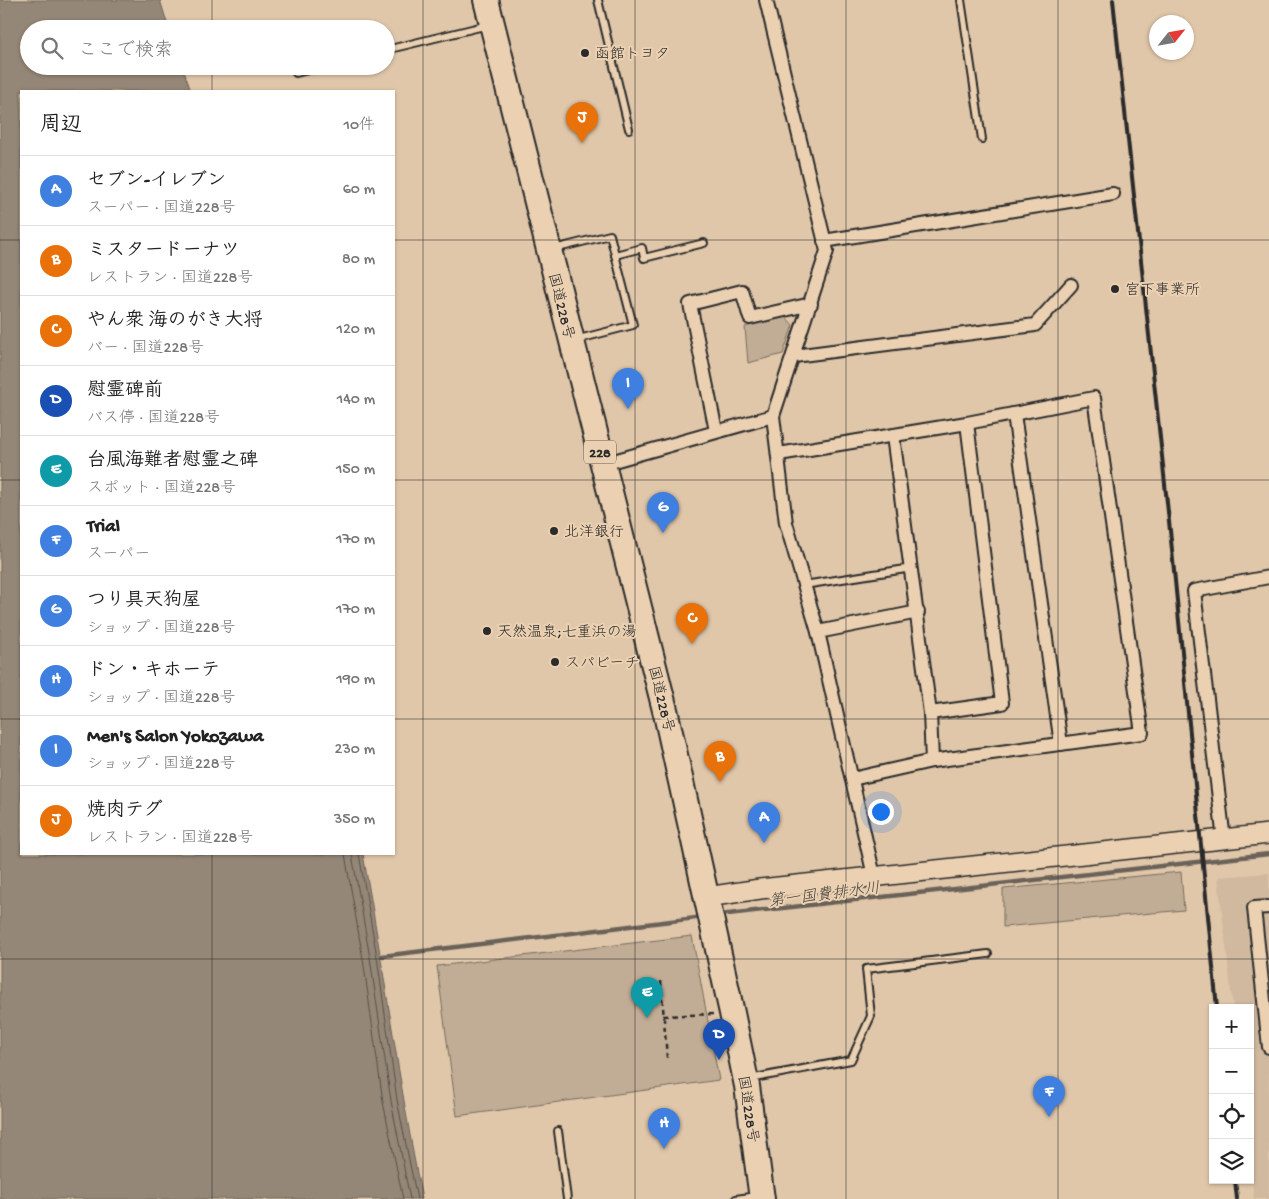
<!DOCTYPE html>
<html lang="ja">
<head>
<meta charset="utf-8">
<style>
	:root { --surface:#fff; --page:#f6f6f6; --text:#222; --muted:#767676; --line:#e0e0e0; --accent:#2b2b2b }
	body { margin:0; font-family:"Gochi Hand","Klee One",sans-serif; background:var(--page); color:var(--text) }
	.controls { position:absolute; right:15px; bottom:15px; display:grid; overflow:hidden; border-radius:0px; box-shadow:0 1px 4px #0004 }
	.controls button { width:45px; height:45px; display:grid; place-items:center; padding:0; border:0; border-bottom:1px solid var(--line); background:var(--surface); color:var(--text); font:25px sans-serif }
	.compass { position:absolute; left:1149px; top:15px; width:45px; height:45px; border-radius:50%; background:var(--surface); box-shadow:0 1px 4px #0004; rotate:59deg }
	.you { position:absolute; left:880px; top:811px; width:18px; height:18px; margin:-12px; border:4px solid #fff; border-radius:50%; background:#1a73e8; box-shadow:0 0 0 8px #1a73e833 }
	.badge { display:grid; place-items:center; width:32px; height:32px; border-radius:50%; background:var(--accent); color:#fff; font-size:16px; font-weight:700 }
	.pin { position:absolute; translate:-50% -41px; filter:drop-shadow(0 1px 2px #0008) }
	.pin::after { content:''; position:absolute; top:26px; width:18px; height:15px; background:inherit; clip-path:polygon(0 0,100% 0,50% 100%) }
	.list { margin:0; padding:0; list-style:none }
	h2 { display:flex; justify-content:space-between; align-items:center; height:65px; margin:0; padding:0 20px; font-size:21px }
	h2 small { font-size:16px; font-weight:400; color:var(--muted) }
	.list li { display:grid; grid-template-columns:32px 1fr auto; gap:15px; align-items:center; box-sizing:border-box; height:70px; padding:0 20px; border-top:1px solid var(--line) }
	.list b { display:block; font-size:19px; white-space:nowrap }
	.list p { margin:0; font-size:16px; white-space:nowrap; color:var(--muted) }
	.list em { font-size:16px; font-style:normal; color:var(--muted) }
	.icon { flex:none; width:28px; height:28px; fill:none; stroke:currentColor; stroke-width:2; stroke-linecap:round; stroke-linejoin:round }
	.map { position:relative; flex:none; width:1269px; height:1199px; overflow:hidden }
	.search { position:absolute; background:var(--surface); box-shadow:0 1px 4px #0004; left:20px; top:20px; width:375px; height:55px; display:flex; align-items:center; gap:12px; box-sizing:border-box; padding:0 18px; border-radius:28px; color:var(--muted); font-size:19px }
	.panel { position:absolute; background:var(--surface); box-shadow:0 1px 4px #0004; left:20px; top:90px; width:375px; height:765px; border-radius:0px }
	.map>svg:first-child { display:block }
</style>
</head>
<body>
<div class="map">
<svg width="1269" height="1199" viewBox="0 0 1269 1199">
	<rect width="100%" height="100%" fill="#e0c7aa"/>
	<filter id="ink" filterUnits="userSpaceOnUse"><feTurbulence type="fractalNoise" baseFrequency=".02" numOctaves="2"/><feDisplacementMap in="SourceGraphic" scale="10" xChannelSelector="R" yChannelSelector="G"/><feConvolveMatrix kernelMatrix="1 2 1 2 8 2 1 2 1" color-interpolation-filters="sRGB"/></filter>
	<g filter="url(#ink)">
		<path fill="#d0b99f" d="M1269,873V1199H1254L1250,1163V1008H1233L1218,877Z"/>
		<g fill="#c1ad95" stroke="#766c60">
			<path d="M785,316L793,325L783,354L748,363L745,327Z"/>
			<path d="M1181,872L1184,910L1003,927V889Z"/>
			<path d="M692,936L719,1080L457,1116L437,966Z"/>
		</g>
		<path fill="#958777" stroke="#6b6259" d="M0,0H160L169,29H29V66H182L191,91H21V854H363C384,969 399,1084 422,1199H0Z"/>
		<g fill="none" stroke-linecap="round" stroke-linejoin="round">
			<g stroke="#555049" stroke-width="1">
				<path d="M345,854L363,959L383,1102L403,1199"/>
				<path d="M352,854L370,958L391,1101L410,1199"/>
				<path d="M359,854L377,957L397,1100L417,1199"/>
			</g>
			<g stroke="#6b6259" stroke-width="4.5">
				<path d="M719,915L1269,854"/>
				<path d="M382,956L704,917"/>
			</g>
			<g stroke="#2b2b2b" stroke-width="10">
				<g id="lane">
					<path d="M598,0L629,129"/>
					<path d="M961,0L982,139"/>
					<path d="M386,50L488,25"/>
					<path d="M296,73L324,66"/>
					<path d="M554,249L610,235L633,325L575,340"/>
					<path d="M615,255L642,248L644,258L704,243"/>
					<path d="M804,585L912,568"/>
					<path d="M749,1079L851,1060L871,1016L866,969L988,954"/>
					<path d="M558,1131L567,1199"/>
					<path d="M736,1199L757,1196"/>
				</g>
			</g>
			<g stroke="#2b2b2b" stroke-width="16">
				<g id="street">
					<path d="M766,0L827,251L773,416L786,523L818,632L874,876"/>
					<path d="M824,241L1113,194"/>
					<path d="M794,356L1035,325L1071,285"/>
					<path d="M1014,414L1061,744"/>
					<path d="M716,431L690,304L742,291L750,318L811,304"/>
					<path d="M893,436L930,713L932,761"/>
					<path d="M779,454L967,423L1094,398L1142,733L932,761L852,779"/>
					<path d="M603,464L773,416"/>
					<path d="M818,632L918,612"/>
					<path d="M930,713L1002,703L967,423"/>
					<path d="M1224,840L1194,591L1269,577"/>
					<path d="M1269,907L1254,908L1269,1047"/>
				</g>
			</g>
			<g stroke="#2b2b2b" stroke-width="22">
				<path id="secondary" d="M707,897L760,889L1269,834"/>
			</g>
			<g stroke="#2b2b2b" stroke-width="28">
				<path id="highway" d="M486,0L666,714L732,1013L747,1086L762,1199"/>
			</g>
			<g stroke="#2b2b2b" stroke-width="2.5" stroke-dasharray="5 4" stroke-linecap="butt">
				<path d="M661,981L667,1058"/>
				<path d="M663,1016L714,1014"/>
			</g>
			<use href="#lane" stroke="#ebd1b2" stroke-width="6"/>
			<use href="#street" stroke="#ebd1b2" stroke-width="12"/>
			<use href="#secondary" stroke="#ebd1b2" stroke-width="19"/>
			<use href="#highway" stroke="#ebd1b2" stroke-width="24"/>
			<g stroke="#2b2b2b" stroke-width="4">
				<path d="M1113,0L1171,540L1217,1008"/>
				<path d="M1235,1180L1237,1199"/>
			</g>
		</g>
	</g>
	<path fill="none" stroke="#2b2b2b" stroke-width="1" stroke-opacity="0.55" d="M212,0V29M423,0V1199M635,0V1199M846,0V1199M1058,0V1199M212,66V91M0,240H21M394,240H1269M0,480H21M394,480H1269M0,719H21M394,719H1269M212,854V1199M0,959H1269"/>
	<g fill="#2b2b2b" stroke="#ebd1b2" stroke-width="2">
		<circle cx="585" cy="53" r="5"/>
		<circle cx="1115" cy="289" r="5"/>
		<circle cx="554" cy="531" r="5"/>
		<circle cx="487" cy="631" r="5"/>
		<circle cx="555" cy="662" r="5"/>
	</g>
	<g text-anchor="middle" stroke-width="4" stroke-linejoin="round" paint-order="stroke">
		<rect fill="#ebd1b2" stroke="#655d54" stroke-width="1" x="584" y="440.5" width="32" height="23" rx="4"/>
		<g font-size="14" font-weight="bold" fill="#2b2b2b">
			<text x="600" y="457">228</text>
		</g>
		<g font-size="15" fill="#2b2b2b" stroke="#ebd1b2" text-anchor="start">
			<text x="595" y="58">函館トヨタ</text>
			<text x="1125" y="294">宮下事業所</text>
			<text x="564" y="536">北洋銀行</text>
			<text x="497" y="636">天然温泉;七重浜の湯</text>
			<text x="565" y="667">スパビーチ</text>
		</g>
		<g font-size="15" fill="#2b2b2b" stroke="#ebd1b2">
			<text transform="translate(562 306) rotate(76)" y="5">国道228号</text>
			<text transform="translate(662 699) rotate(76)" y="5">国道228号</text>
			<text transform="translate(749 1109) rotate(81)" y="5">国道228号</text>
		</g>
		<g font-size="16" font-style="italic" fill="#46423e" stroke="#ebd1b2">
			<text transform="translate(824 893) rotate(-7)" y="6">第一国費排水川</text>
		</g>
	</g>
</svg>
<div class="controls">
<button>+</button>
<button>−</button>
<button><svg class="icon" aria-label="locate" viewBox="0 0 24 24"><circle cx="12" cy="12" r="6"/><path d="M12 2v4M12 18v4M2 12h4M18 12h4"/></svg></button>
<button><svg class="icon" aria-label="layers" viewBox="0 0 24 24"><path d="M12 4l9 5-9 5-9-5zM3 14l9 5 9-5"/></svg></button>
</div>
<svg class="compass" viewBox="-18 -18 36 36"><path d="M0-13l5 13h-10z" fill="#e53935"/><path d="M0 13l5-13h-10z" fill="#767676"/></svg>
<div class="you"></div>
<div class="pin badge" style="left:764px;top:843px;background:#3f7fe0">A</div>
<div class="pin badge" style="left:720px;top:782px;background:#e8710a">B</div>
<div class="pin badge" style="left:692px;top:644px;background:#e8710a">C</div>
<div class="pin badge" style="left:719px;top:1060px;background:#1a4fb4">D</div>
<div class="pin badge" style="left:647px;top:1018px;background:#0f9aa8">E</div>
<div class="pin badge" style="left:1049px;top:1117px;background:#3f7fe0">F</div>
<div class="pin badge" style="left:663px;top:533px;background:#3f7fe0">G</div>
<div class="pin badge" style="left:664px;top:1149px;background:#3f7fe0">H</div>
<div class="pin badge" style="left:628px;top:409px;background:#3f7fe0">I</div>
<div class="pin badge" style="left:582px;top:143px;background:#e8710a">J</div>
<div class="search"><svg class="icon" aria-label="search" viewBox="0 0 24 24"><circle cx="10" cy="10" r="6"/><path d="M15 15l6 6"/></svg>ここで検索</div>
<section class="panel">
<h2>周辺<small>10件</small></h2>
<ul class="list">
<li><span class="badge" style="background:#3f7fe0">A</span><div><b>セブン-イレブン</b><p>スーパー · 国道228号</p></div><em>60 m</em></li>
<li><span class="badge" style="background:#e8710a">B</span><div><b>ミスタードーナツ</b><p>レストラン · 国道228号</p></div><em>80 m</em></li>
<li><span class="badge" style="background:#e8710a">C</span><div><b>やん衆 海のがき大将</b><p>バー · 国道228号</p></div><em>120 m</em></li>
<li><span class="badge" style="background:#1a4fb4">D</span><div><b>慰霊碑前</b><p>バス停 · 国道228号</p></div><em>140 m</em></li>
<li><span class="badge" style="background:#0f9aa8">E</span><div><b>台風海難者慰霊之碑</b><p>スポット · 国道228号</p></div><em>150 m</em></li>
<li><span class="badge" style="background:#3f7fe0">F</span><div><b>Trial</b><p>スーパー</p></div><em>170 m</em></li>
<li><span class="badge" style="background:#3f7fe0">G</span><div><b>つり具天狗屋</b><p>ショップ · 国道228号</p></div><em>170 m</em></li>
<li><span class="badge" style="background:#3f7fe0">H</span><div><b>ドン・キホーテ</b><p>ショップ · 国道228号</p></div><em>190 m</em></li>
<li><span class="badge" style="background:#3f7fe0">I</span><div><b>Men's Salon Yokozawa</b><p>ショップ · 国道228号</p></div><em>230 m</em></li>
<li><span class="badge" style="background:#e8710a">J</span><div><b>焼肉テグ</b><p>レストラン · 国道228号</p></div><em>350 m</em></li>
</ul>
</section>
</div>
</body>
</html>
